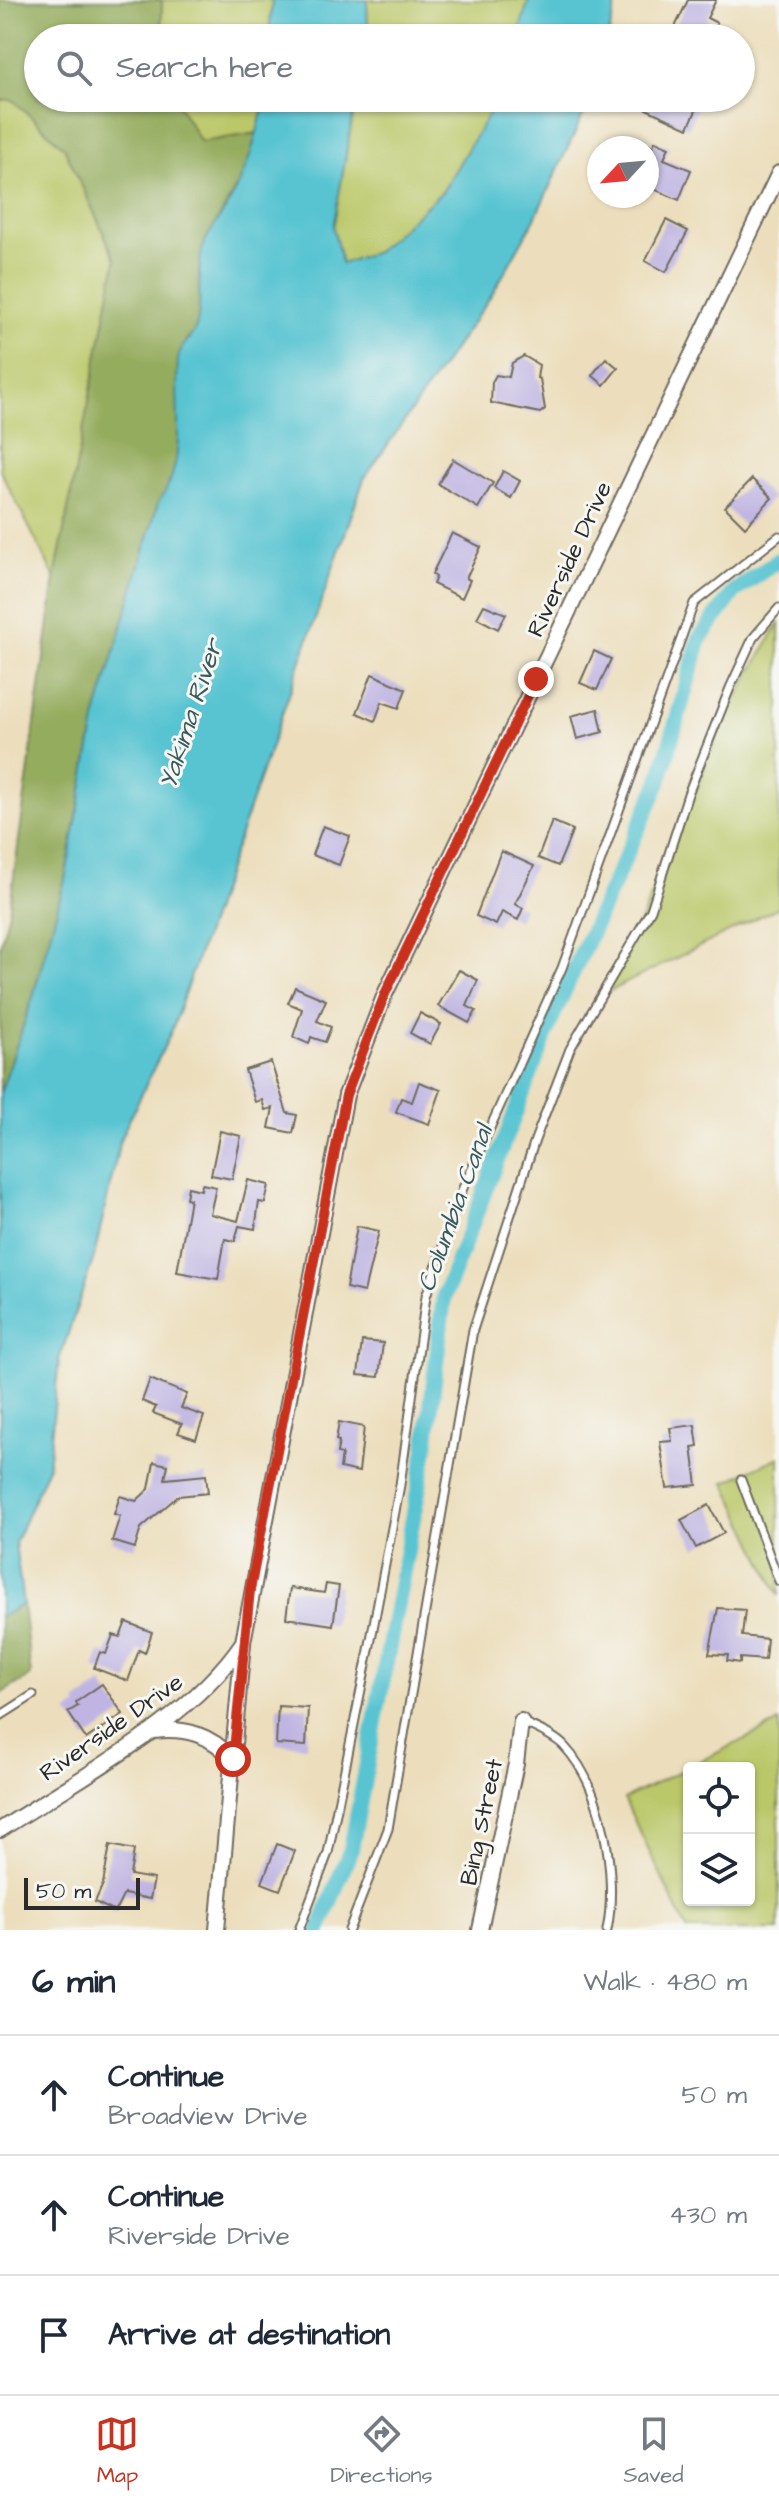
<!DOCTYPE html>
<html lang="en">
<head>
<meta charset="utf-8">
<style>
	:root { --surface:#fff; --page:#f6f6f7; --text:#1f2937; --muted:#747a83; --line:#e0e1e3; --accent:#c8321e }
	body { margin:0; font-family:"Architects Daughter",sans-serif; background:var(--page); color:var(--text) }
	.controls { position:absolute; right:24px; bottom:24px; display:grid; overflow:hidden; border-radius:8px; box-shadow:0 2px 6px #0004 }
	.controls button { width:72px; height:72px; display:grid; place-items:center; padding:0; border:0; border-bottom:2px solid var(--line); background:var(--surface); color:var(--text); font:40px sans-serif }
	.compass { position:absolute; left:587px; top:136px; width:72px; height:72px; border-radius:50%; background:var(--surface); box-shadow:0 2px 6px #0004; rotate:244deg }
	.scale { position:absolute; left:24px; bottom:20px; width:116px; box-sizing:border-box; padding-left:8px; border:4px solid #2b2b2b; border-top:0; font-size:22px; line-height:28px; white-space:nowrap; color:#2b2b2b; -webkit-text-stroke:6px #f6f6f2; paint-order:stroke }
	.stop { position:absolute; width:24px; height:24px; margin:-18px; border:6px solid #c8321e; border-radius:50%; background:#fff }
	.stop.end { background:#c8321e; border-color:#fff; box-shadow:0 2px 8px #0008 }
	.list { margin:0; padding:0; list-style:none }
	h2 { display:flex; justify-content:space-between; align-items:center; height:104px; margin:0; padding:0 32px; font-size:34px }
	h2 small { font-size:26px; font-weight:400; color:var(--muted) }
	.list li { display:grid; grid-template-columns:52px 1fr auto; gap:24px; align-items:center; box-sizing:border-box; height:120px; padding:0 32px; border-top:2px solid var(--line) }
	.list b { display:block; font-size:30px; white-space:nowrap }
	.list p { margin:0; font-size:26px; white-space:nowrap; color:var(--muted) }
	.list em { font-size:26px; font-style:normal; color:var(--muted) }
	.icon { flex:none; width:44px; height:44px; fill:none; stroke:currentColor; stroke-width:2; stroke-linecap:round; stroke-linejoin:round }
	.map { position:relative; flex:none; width:779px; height:1930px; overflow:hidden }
	.search { position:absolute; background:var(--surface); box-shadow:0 2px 6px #0004; left:24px; right:24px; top:24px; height:88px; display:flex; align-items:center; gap:20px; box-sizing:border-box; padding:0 28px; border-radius:44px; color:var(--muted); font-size:30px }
	.sheet { height:464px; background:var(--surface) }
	nav { display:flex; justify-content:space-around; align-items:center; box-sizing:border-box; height:112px; border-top:2px solid var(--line); background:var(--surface); font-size:22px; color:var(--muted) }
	nav a { display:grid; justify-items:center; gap:4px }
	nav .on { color:var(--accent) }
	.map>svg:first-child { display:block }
</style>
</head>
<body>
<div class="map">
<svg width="779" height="1930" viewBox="0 0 779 1930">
	<rect width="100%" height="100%" fill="#f6f6f2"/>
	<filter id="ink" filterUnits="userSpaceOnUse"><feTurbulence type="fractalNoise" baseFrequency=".0125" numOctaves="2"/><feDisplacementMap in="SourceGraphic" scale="16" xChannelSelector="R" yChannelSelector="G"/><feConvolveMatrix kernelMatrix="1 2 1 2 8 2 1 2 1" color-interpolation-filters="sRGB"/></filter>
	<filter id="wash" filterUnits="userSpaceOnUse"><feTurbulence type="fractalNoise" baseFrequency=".006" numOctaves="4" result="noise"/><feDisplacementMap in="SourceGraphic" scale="32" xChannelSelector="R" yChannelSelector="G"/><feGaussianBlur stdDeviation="1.8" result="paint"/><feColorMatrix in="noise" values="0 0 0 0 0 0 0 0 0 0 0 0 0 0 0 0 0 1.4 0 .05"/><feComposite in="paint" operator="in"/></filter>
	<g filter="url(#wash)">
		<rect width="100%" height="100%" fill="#ecdebc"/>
		<g fill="#bbc869" stroke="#737a4a" stroke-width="2" fill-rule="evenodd">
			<path d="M162,0H272L269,38H161Z"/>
			<path d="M367,0H529L517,38H368Z"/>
			<path d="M174,98H265L258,133L201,142Z"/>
			<path d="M356,98H498L443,191L376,252L342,264L333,228Z"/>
			<path d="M0,100H13L64,147L116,260L55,578L0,470Z"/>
			<path d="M779,623V907L600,996L634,937L725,718Z"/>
			<path d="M779,1457V1596L725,1482Z"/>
			<path d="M779,1722V1930H687L624,1799ZM689,1768H749V1900H689Z"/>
		</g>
		<g fill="#94ac5d" stroke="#606c44" stroke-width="2">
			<path d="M0,0H162L161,38H38V98H174L201,142L258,133L247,168L205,243L199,270V318L195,332L186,340L178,360L180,422L177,461L167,490L158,503L96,716L65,880L33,997L0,1094V946L9,912L55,578L116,260L64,147L13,100H0Z"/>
			<path d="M23,1604L31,1676L0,1694V1617Z"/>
		</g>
		<g fill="#58c4d2" stroke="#42787e" stroke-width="2">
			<path d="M272,0H367L368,38H269Z"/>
			<path d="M529,0H617L608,38H517Z"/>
			<path d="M265,98H356L333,228L342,264L376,252L443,191L498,98H591L534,220L493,293L364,479L172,1030L121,1137L94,1257L59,1360L48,1467L15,1543L23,1604L0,1617V1094L33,997L65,880L96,716L158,503C190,459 173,410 178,360C179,344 194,338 197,324C203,299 195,270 204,244C210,230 222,216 230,202C248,168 257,136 265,98Z"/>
		</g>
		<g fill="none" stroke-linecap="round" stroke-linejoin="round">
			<path stroke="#58c4d2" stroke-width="16" d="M319,1930L351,1849L426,1449L444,1296L552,1018L659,783L700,638L735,591L779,560"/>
		</g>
		<g id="blocks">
			<g fill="#c0b5e2">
				<path d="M688,0H716L707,18L717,23L711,38H697L675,27Z"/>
				<path d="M622,98H702L688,128Z"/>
				<path d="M655,141L669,147L664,159L691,170L679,200L647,186V144L653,146Z"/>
				<path d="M666,220L688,231L666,272L645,261Z"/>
				<path d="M524,356L539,365L537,378L540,379L545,409L540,413L491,403L492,382L496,375L509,377L512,363Z"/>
				<path d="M606,358L618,368L604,385L592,375Z"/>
				<path d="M453,459L493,483L478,508L438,484Z"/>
				<path d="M503,471L520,481L511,498L494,488Z"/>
				<path d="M752,479L772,498L745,527L725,507Z"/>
				<path d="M452,533L481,547L466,578L470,580L462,598L433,584L436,577L432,574Z"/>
				<path d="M484,605L506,614L498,629L477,618Z"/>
				<path d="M594,651L611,659L597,690L580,683Z"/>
				<path d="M372,674L406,689L399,708L382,702L375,721L357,713Z"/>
				<path d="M598,709L603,732L577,739L571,716Z"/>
				<path d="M552,821L573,830L558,866L538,858Z"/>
				<path d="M323,826L350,836L339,865L312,855Z"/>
				<path d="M501,851L534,866L515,904L523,908L518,920L502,912L496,925L476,916Z"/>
				<path d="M459,970L478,980L467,1006L476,1011L469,1023L438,1006Z"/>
				<path d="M295,987L326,1000L317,1021L331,1027L325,1042L311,1037L309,1044L293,1037L302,1009L288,1003Z"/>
				<path d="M420,1013L441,1024L430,1044L410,1033Z"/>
				<path d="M271,1062L287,1113L297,1115L293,1133L269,1128L273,1108L265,1110L262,1100L255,1102L245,1070Z"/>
				<path d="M419,1082L441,1090L429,1124L396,1112L401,1098L412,1102Z"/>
				<path d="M220,1131L241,1136L232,1179L211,1175Z"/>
				<path d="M248,1180L269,1185L265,1203L259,1202L255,1229L239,1226L235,1241L225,1239L218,1279L177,1272L190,1199L186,1198L188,1187L201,1190L202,1184L216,1187L210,1214L238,1221Z"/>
				<path d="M357,1226L379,1231L364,1292L346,1288Z"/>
				<path d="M362,1341L383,1343L379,1377L358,1375Z"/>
				<path d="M150,1379L187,1394L181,1408L204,1416L196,1439L178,1433L182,1424L153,1413L156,1407L142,1401Z"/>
				<path d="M339,1422L364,1427L359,1472L340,1468L342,1454L337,1453L339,1441L336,1440Z"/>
				<path d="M695,1425L698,1446L692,1447L697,1485L667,1488L660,1442L672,1441L670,1428Z"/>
				<path d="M154,1462L168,1465L165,1479L206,1475L208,1493L178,1496L141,1528L135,1548L112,1541L120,1516L114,1514L120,1496L136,1501L149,1489Z"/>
				<path d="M709,1505L724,1533L696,1548L681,1520Z"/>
				<path d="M326,1584L339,1586L333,1625L286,1618L290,1588L324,1593Z"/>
				<path d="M718,1608L745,1610L742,1636L767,1639L765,1660L740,1658V1663L727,1661L728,1655L709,1654Z"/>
				<path d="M126,1622L152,1632L145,1653L139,1650L128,1681L94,1668L100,1652L106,1654L113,1635L120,1637Z"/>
				<path d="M102,1684L123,1714L86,1739L68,1712L78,1706L76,1702Z"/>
				<path d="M278,1706L308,1708L306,1746L276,1744Z"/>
				<path d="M277,1844L295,1851L280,1890L262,1883Z"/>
				<path d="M110,1845L134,1850L130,1875L154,1879L150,1899L124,1894L115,1912L95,1902L103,1884Z"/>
			</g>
		</g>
	</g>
	<g filter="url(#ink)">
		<use href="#blocks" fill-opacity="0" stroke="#6f6a5e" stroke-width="2"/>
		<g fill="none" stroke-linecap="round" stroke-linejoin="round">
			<g stroke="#6f6a5e" stroke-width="11">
				<g id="service">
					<path d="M741,1480L779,1581"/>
					<path d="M0,1716L33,1695"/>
					<path d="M521,1721C534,1728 554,1735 564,1746C603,1787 618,1876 607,1930"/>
					<path d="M299,1930L328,1853L369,1650L400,1485L426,1296L463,1188L562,968L694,603L779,536"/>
					<path d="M349,1930L388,1829L473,1330L535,1140L570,1049L651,910L688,794L730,688L753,638L779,608"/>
				</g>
			</g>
			<g stroke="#6f6a5e" stroke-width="18">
				<g id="minor">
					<path d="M154,1731C186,1727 211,1735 233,1759"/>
					<path d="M0,1830C79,1778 190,1721 243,1642L346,1095L385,994L779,173"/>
					<path d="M217,1930L243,1644"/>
					<path d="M480,1930L516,1764L521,1721"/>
				</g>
			</g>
			<use href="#service" stroke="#fff" stroke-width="7"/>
			<use href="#minor" stroke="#fff" stroke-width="14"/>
		</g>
	</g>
	<g fill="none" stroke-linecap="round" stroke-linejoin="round" filter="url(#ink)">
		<path stroke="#c8321e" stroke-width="10" d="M233,1759L250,1590L346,1095L385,994L536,679"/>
	</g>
	<g text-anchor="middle" stroke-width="6" stroke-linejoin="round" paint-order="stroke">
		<g font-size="24" fill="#2b2b2b" stroke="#f6f6f2">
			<text transform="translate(569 559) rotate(-65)" y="8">Riverside Drive</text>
			<text transform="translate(111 1727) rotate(-35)" y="8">Riverside Drive</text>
			<text transform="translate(481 1822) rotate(-78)" y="8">Bing Street</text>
		</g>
		<g font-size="26" font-style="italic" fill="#38595d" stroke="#f6f6f2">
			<text transform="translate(190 714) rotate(-72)" y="9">Yakima River</text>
			<text transform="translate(454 1208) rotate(-70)" y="9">Columbia Canal</text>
		</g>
	</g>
</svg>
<div class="controls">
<button><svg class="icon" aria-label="locate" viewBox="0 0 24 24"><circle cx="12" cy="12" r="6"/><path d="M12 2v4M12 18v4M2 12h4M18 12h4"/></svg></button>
<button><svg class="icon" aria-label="layers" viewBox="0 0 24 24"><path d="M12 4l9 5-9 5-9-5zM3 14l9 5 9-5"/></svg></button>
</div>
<svg class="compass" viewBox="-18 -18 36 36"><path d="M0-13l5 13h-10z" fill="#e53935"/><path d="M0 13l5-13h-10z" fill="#747a83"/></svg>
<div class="scale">50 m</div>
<div class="stop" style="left:233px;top:1759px"></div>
<div class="stop end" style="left:536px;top:679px"></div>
<div class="search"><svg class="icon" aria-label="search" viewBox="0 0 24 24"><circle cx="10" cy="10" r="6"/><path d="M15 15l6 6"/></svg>Search here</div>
</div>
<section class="sheet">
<h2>6 min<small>Walk · 480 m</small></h2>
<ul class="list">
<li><svg class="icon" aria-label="ahead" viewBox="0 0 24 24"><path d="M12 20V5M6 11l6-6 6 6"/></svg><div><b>Continue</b><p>Broadview Drive</p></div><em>50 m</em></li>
<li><svg class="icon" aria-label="ahead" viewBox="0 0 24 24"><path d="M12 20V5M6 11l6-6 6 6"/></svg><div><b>Continue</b><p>Riverside Drive</p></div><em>430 m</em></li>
<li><svg class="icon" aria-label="arrive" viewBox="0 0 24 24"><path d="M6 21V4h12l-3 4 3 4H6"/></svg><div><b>Arrive at destination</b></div></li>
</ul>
</section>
<nav>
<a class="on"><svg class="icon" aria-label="map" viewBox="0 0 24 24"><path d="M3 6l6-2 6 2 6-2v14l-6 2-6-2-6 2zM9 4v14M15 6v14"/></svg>Map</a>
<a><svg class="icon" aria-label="directions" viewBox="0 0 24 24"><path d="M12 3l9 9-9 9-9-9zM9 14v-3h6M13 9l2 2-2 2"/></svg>Directions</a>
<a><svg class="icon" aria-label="saved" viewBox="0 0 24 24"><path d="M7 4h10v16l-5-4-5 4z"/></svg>Saved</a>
</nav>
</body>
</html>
